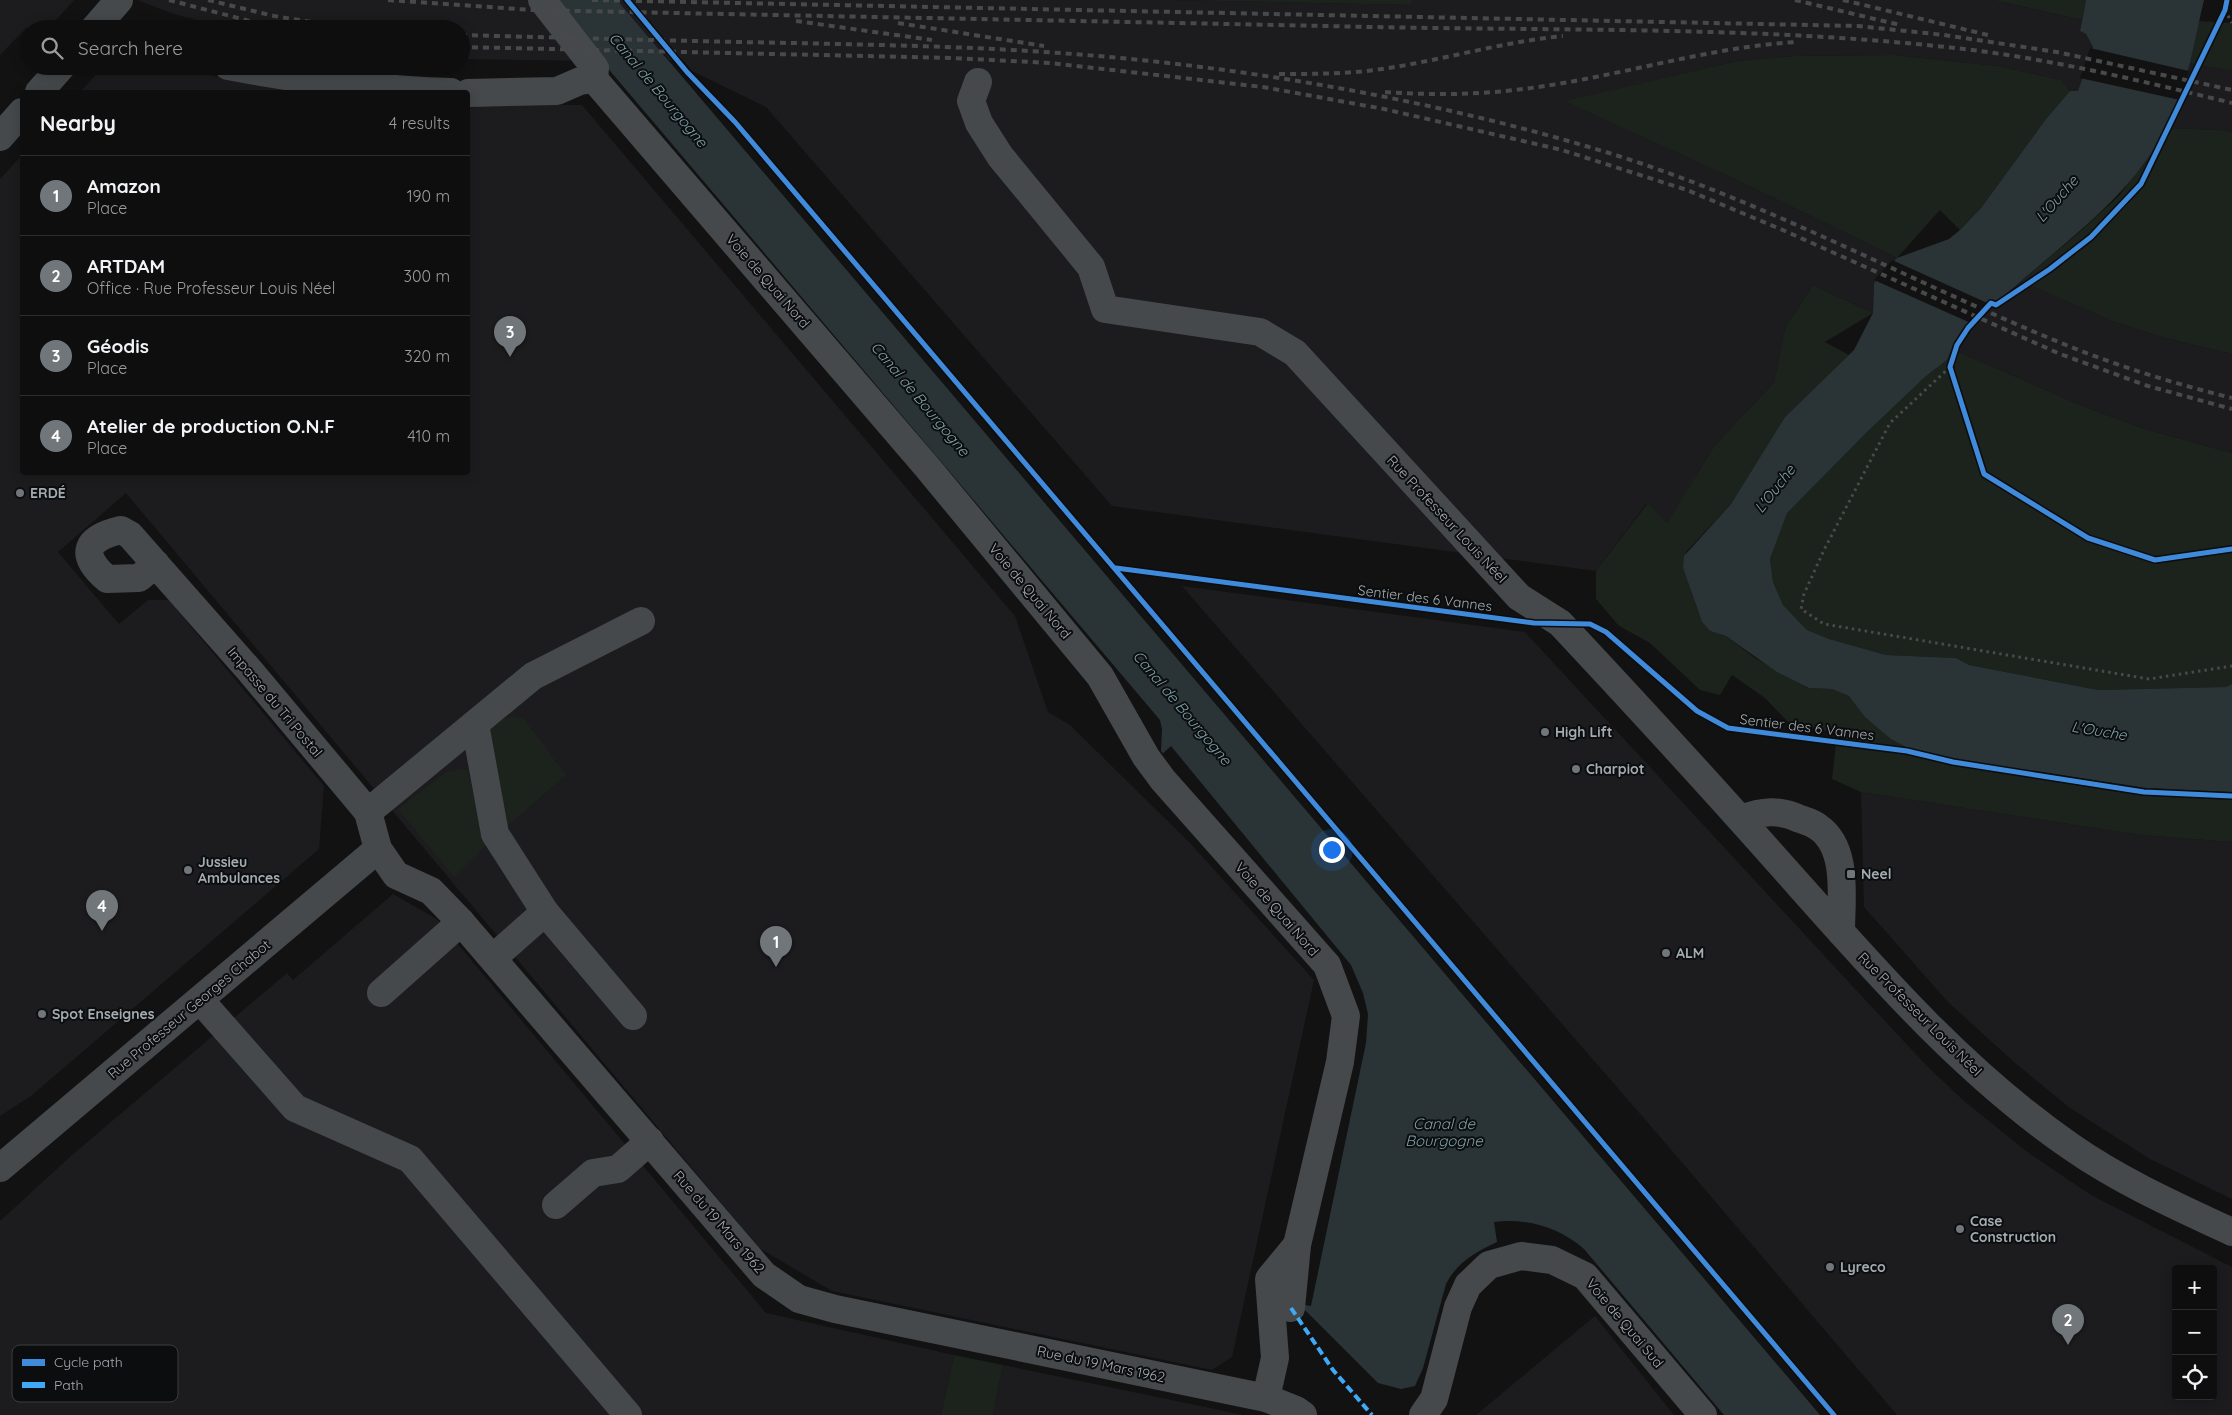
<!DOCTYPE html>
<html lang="en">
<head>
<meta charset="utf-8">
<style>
	:root { --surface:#0e0e0e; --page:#1c1c1c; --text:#f1f3f6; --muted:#9b9c9e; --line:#2e2e2e; --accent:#71767a }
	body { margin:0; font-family:Quicksand,sans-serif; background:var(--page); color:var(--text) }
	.controls { position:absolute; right:15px; bottom:15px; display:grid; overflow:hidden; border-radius:5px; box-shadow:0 2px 12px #0003 }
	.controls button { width:45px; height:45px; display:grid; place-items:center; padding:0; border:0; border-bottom:1px solid var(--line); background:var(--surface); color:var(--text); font:25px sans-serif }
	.you { position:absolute; left:1331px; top:849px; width:18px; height:18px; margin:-12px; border:4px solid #fff; border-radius:50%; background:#1a73e8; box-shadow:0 0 0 8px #1a73e833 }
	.badge { display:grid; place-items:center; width:32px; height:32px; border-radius:50%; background:var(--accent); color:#fff; font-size:16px; font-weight:700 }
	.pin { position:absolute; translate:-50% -41px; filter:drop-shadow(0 1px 2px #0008) }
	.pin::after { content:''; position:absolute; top:26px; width:18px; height:15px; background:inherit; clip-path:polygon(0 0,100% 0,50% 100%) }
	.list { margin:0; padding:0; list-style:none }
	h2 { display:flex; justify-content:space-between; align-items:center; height:65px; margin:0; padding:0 20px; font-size:21px }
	h2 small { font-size:16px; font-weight:400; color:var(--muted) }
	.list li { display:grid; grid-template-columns:32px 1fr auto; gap:15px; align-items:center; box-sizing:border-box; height:80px; padding:0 20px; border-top:1px solid var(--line) }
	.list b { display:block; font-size:19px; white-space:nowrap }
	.list p { margin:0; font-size:16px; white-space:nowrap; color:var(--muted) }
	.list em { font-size:16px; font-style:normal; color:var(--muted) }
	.icon { flex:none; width:28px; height:28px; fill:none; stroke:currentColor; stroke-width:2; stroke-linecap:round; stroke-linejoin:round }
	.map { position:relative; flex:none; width:2232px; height:1415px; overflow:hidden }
	.search { position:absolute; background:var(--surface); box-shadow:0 2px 12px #0003; left:20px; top:20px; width:450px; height:55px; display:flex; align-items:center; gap:12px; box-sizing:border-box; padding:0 18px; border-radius:28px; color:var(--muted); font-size:19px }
	.panel { position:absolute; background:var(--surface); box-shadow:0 2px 12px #0003; left:20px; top:90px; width:450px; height:385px; border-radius:5px }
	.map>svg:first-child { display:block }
</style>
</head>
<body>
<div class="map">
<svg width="2232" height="1415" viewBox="0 0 2232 1415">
	<rect width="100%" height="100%" fill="#121212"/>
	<g fill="#1c1c1e" fill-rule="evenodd">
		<path d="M0,0H74L48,29L26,28L0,55Z"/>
		<path d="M137,0H550L601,61L461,59V29H231L174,14Z"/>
		<path d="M617,0H1172L1411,5L1413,0H1993L2082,20L2080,31L2086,34L2093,47L2078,91H2070L2061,80L1998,66L1894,55L1794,56L1737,61L1565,101L1741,182L1897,258L1874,283L1873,313L1813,285L1785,328L1774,382L1715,445L1667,524L1647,503L1596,571L1112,506L766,107L692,71L684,61L669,60Z"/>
		<path d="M2188,63L2232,71V132L2221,130L2166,128L2176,104Z"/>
		<path d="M104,66H157L307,92H80Z"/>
		<path d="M468,104L582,105L1015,616L1048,712L1070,725L1190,843L1314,980L1232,1357L1212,1370L832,1291L759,1248L126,493L58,552L119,624L148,600H169L324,786L319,849L31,1096L0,1116V179L22,155V472H468Z"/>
		<path d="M2021,280L2112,321L2165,338L2232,354V453L2145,429L2085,407L1952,349L1955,341L1988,305L1991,302L1995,303Z"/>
		<path d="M1182,586L1525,632L1870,1005L1928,1067L1964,1101L2030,1154L2091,1195L2232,1267V1415H1897L1668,1146ZM2176,1269H2213V1396H2176Z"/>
		<path d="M1861,792L2140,835L2232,842V1199L2150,1159L2070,1108L2015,1063L1948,1002L1864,907Z"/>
		<path d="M393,894L437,919L766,1313L954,1355L941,1415H0V1221L72,1155L287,973L293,980Z"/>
		<path d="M1595,1316L1674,1415H1476Z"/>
		<path d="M1003,1365L1191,1404L1243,1415H993Z"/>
	</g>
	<g fill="#1c221c">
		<path d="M1172,0H1413L1411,5Z"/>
		<path d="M1993,0H2086L2082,20Z"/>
		<path d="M2199,21L2232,23V71L2188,63Z"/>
		<path d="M1894,55L1998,66L2061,80L2070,91L2046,119L1981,208L1960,230L1940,210L1897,258L1741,182L1564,101L1737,61L1794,56Z"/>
		<path d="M2166,128L2221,130L2232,132V354L2165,338L2112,321L2021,281L2075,236L2119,196Z"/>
		<path d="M1813,285L1873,313L1825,342L1849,355L1785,417L1731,504L1686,552L1683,568L1702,622L1710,631L1726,636L1755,658L1808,688L1832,689L1849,696L1912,750L1952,759L2147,788L2232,792V842L2140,835L1861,792L1832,779L1837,733L1788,722L1765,698L1732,675L1720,695L1700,690L1650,643L1619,626L1596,599V571L1648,503L1667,523L1715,445L1774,382L1785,328Z"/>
		<path d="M1952,349L2085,407L2145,429L2232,453V684L2226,687L2098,690L1969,665L1956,658L1886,655L1829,639L1807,630L1783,605L1773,582L1770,559L1786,513L1865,434L1925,377L1947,360Z"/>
		<path d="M513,716L524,719L566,775L505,828L490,729L501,720Z"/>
		<path d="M462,769L467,770C475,795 479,820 487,845L454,877L398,809L446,772Z"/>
		<path d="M954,1355L1003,1365L993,1415H941Z"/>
	</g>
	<g fill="#2a3436">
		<path d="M550,0H617L1820,1415H1724L1584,1249C1559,1227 1527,1218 1494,1222L1497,1242C1476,1252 1457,1262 1446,1284L1423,1368L1415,1386L1401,1389L1378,1383L1301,1306L1358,1042L1328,949L1161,751L1162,729L1160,720Z"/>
		<path d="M2086,0H2204C2195,37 2189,79 2173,114C2136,197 2060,244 1995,304L1991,302L1988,305L1955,341L1947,360L1925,377L1865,434L1787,513L1770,559L1773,582L1783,605L1807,630L1829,639L1886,655L1956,658L1969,665L2098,690L2226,687L2232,684V792L2147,788L1952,759L1912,750L1891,739L1879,729L1865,717L1849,696L1832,689L1809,688L1777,672L1726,636L1710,631L1702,622L1683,568L1684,556L1731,504L1785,417L1854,350L1873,313L1874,283L1897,258L1949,239L1960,230L1981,208L2046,119L2070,91H2078L2093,47L2086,34L2080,31Z"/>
	</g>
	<g fill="#121212">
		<path d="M2090,48L2189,71L2180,100L2080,78Z"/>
		<path d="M1892,260L1994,306H1989L1973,324L1874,280Z"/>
		<path d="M1171,746L1351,965L1363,993L1368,1014L1366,1043L1311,1306L1299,1304L1355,1041L1326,950L1161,755Z"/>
	</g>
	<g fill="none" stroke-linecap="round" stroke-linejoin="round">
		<g stroke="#484a4c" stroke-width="3" stroke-dasharray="2.5 4" stroke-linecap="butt">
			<path d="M2225,10L2232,23"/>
			<path d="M1950,367L1890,423L1824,550L1804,594L1801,609L1824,624L2149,679L2232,666"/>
		</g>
		<g stroke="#46494b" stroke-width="28">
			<path d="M542,0L595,68L594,79L927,467L1100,676L1146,757L1163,780L1327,965L1346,1016L1340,1062L1297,1245L1269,1279L1275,1358L1266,1398"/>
			<path d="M94,29L119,0"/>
			<path d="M228,66C302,80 375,90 451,92"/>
			<path d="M978,82L971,101L979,123L1000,156L1091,267L1105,309L1260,332L1295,353L1519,597L1560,623C1632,700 1704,778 1774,857C1866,960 1956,1067 2070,1146C2120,1181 2176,1206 2232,1232"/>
			<path d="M39,92L62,66"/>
			<path d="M468,93L557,91L580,81L594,79"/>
			<path d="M0,137L22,112"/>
			<path d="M156,564L139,578L107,579C78,554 86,538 121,530L130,535L250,671L368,812L378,849L396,875L431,891L461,922L764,1275L799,1299L835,1309L1266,1398L1296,1410L1303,1415"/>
			<path d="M475,724L495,834L545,912L633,1016"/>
			<path d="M368,812L533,676L641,621"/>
			<path d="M1741,819C1762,811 1779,809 1800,819C1806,821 1813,823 1818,827C1849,848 1841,899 1841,932"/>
			<path d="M493,958L545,912"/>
			<path d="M381,993L461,922"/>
			<path d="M200,1000L295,1108L410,1159L628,1415"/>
			<path d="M0,1168L378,849"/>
			<path d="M556,1205L593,1173L618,1169L650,1141"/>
			<path d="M1291,1308L1297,1245"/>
			<path d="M1423,1415L1434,1399L1458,1307L1468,1285L1489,1265L1521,1256L1552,1260L1585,1276L1703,1415"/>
		</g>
		<g stroke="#47494a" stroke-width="4" stroke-dasharray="6 5" stroke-linecap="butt">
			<path d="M169,0L280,29"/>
			<path d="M208,0L274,16L356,29"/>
			<path d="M388,0L532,10C812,16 1092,21 1372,27C1572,31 1773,26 1972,50C2060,61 2146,82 2232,103"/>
			<path d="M592,0L1858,26L1944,35L2057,52L2232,90"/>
			<path d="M1795,0L1900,25"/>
			<path d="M1843,0L1992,36"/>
			<path d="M796,21L932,40"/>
			<path d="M898,23L1044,46"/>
			<path d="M461,35C571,38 682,41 792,43C890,45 988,47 1086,55C1258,69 1443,102 1609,153C1767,202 1913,283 2066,345C2120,367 2176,384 2232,398"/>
			<path d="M461,47L953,58L1050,63L1263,87L1384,109L1562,150L1687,190L1785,231L2060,354L2148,386L2232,409"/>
			<path d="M1279,74C1314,74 1348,74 1382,69C1443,60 1502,42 1563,36"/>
			<path d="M1385,92C1428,95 1472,95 1514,90C1609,80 1700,48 1796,42"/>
		</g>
		<path stroke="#3fa9f5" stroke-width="4" stroke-dasharray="8 4" stroke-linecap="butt" d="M1291,1308L1333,1370L1372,1415"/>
		<g stroke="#0c0d0e" stroke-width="8">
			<g id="cycleway">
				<path d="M627,0L687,72L735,122L1834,1415"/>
				<path d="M2227,0L2225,10L2141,184L2091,237L2050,269L1996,305L1991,303L1968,328L1957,345L1950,367L1984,474L2088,538L2155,560L2232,549"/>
				<path d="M1116,568L1534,623L1590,624L1606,632L1697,711L1728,728L1907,751L1953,762L2144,792L2232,796"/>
			</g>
		</g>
		<use href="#cycleway" stroke="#408adc" stroke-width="5"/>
	</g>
	<g fill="#71767a" stroke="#0c0d0e" stroke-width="2">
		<circle cx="20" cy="493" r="5"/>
		<circle cx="1545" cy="732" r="5"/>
		<circle cx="1576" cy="769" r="5"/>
		<circle cx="188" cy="870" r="5"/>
		<rect x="1846" y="869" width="10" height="10" rx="2.5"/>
		<circle cx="1666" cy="953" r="5"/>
		<circle cx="42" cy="1014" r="5"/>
		<circle cx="1960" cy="1229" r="5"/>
		<circle cx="1830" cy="1267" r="5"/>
	</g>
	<g text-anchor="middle" stroke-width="4" stroke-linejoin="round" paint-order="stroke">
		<g font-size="14" fill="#a4acb2" stroke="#0c0d0e">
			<text transform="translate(768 281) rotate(49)" y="5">Voie de Quai Nord</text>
			<text transform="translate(1447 519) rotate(47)" y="5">Rue Professeur Louis Néel</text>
			<text transform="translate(1030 591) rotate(50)" y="5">Voie de Quai Nord</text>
			<text transform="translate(1425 598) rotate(7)" y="5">Sentier des 6 Vannes</text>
			<text transform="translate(275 702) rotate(50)" y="5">Impasse du Tri Postal</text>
			<text transform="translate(1807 727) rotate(7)" y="5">Sentier des 6 Vannes</text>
			<text transform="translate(1277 909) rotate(49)" y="5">Voie de Quai Nord</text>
			<text transform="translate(189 1009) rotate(-40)" y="5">Rue Professeur Georges Chabot</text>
			<text transform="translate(1920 1014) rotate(45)" y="5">Rue Professeur Louis Néel</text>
			<text transform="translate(719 1222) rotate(49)" y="5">Rue du 19 Mars 1962</text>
			<text transform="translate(1625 1323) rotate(50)" y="5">Voie de Quai Sud</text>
			<text transform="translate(1101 1364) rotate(12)" y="5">Rue du 19 Mars 1962</text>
		</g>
		<g font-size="14" font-weight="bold" fill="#a4acb2" stroke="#0c0d0e" text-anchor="start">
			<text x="30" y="498">ERDÉ</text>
			<text x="1555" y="737">High Lift</text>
			<text x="1586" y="774">Charpiot</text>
			<text x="198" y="867">Jussieu<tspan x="198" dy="16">Ambulances</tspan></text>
			<text x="1861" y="879">Neel</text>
			<text x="1676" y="958">ALM</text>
			<text x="52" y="1019">Spot Enseignes</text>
			<text x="1970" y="1226">Case<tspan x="1970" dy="16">Construction</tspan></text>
			<text x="1840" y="1272">Lyreco</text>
		</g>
		<g font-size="15" font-style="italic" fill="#7da0ab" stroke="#0c0d0e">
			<text transform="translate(658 90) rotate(50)" y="5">Canal de Bourgogne</text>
			<text transform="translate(2057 199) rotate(-49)" y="5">L'Ouche</text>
			<text transform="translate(920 399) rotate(50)" y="5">Canal de Bourgogne</text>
			<text transform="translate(1775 489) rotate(-52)" y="5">L'Ouche</text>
			<text transform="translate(1182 708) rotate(50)" y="5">Canal de Bourgogne</text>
			<text transform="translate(2099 731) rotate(9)" y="5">L'Ouche</text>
			<text x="1444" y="1129">Canal de<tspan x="1444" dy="17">Bourgogne</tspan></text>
		</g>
	</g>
	<rect x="12" y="1345" width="166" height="57" rx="8" fill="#0c0d0e" stroke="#3a3d3f" stroke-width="1"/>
	<rect x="22" y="1359" width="23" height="7" fill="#408adc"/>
	<rect x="22" y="1382" width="23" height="6" fill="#3fa9f5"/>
	<g font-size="14" fill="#a4acb2">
		<text x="54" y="1367">Cycle path</text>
		<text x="54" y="1390">Path</text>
	</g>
</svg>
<div class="controls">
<button>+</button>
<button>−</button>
<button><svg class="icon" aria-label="locate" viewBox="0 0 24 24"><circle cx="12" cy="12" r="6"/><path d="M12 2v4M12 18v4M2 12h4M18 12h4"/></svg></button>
</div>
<div class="you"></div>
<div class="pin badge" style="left:776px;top:967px">1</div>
<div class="pin badge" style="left:2068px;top:1345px">2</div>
<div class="pin badge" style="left:510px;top:357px">3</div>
<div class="pin badge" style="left:102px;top:931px">4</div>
<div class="search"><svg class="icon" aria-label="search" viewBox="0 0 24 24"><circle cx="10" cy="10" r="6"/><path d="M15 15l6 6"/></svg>Search here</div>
<section class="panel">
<h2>Nearby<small>4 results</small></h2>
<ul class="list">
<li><span class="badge">1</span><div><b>Amazon</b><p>Place</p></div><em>190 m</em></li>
<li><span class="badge">2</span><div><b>ARTDAM</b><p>Office · Rue Professeur Louis Néel</p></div><em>300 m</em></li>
<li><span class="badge">3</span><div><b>Géodis</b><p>Place</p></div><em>320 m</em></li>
<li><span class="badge">4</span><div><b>Atelier de production O.N.F</b><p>Place</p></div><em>410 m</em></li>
</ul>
</section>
</div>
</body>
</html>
